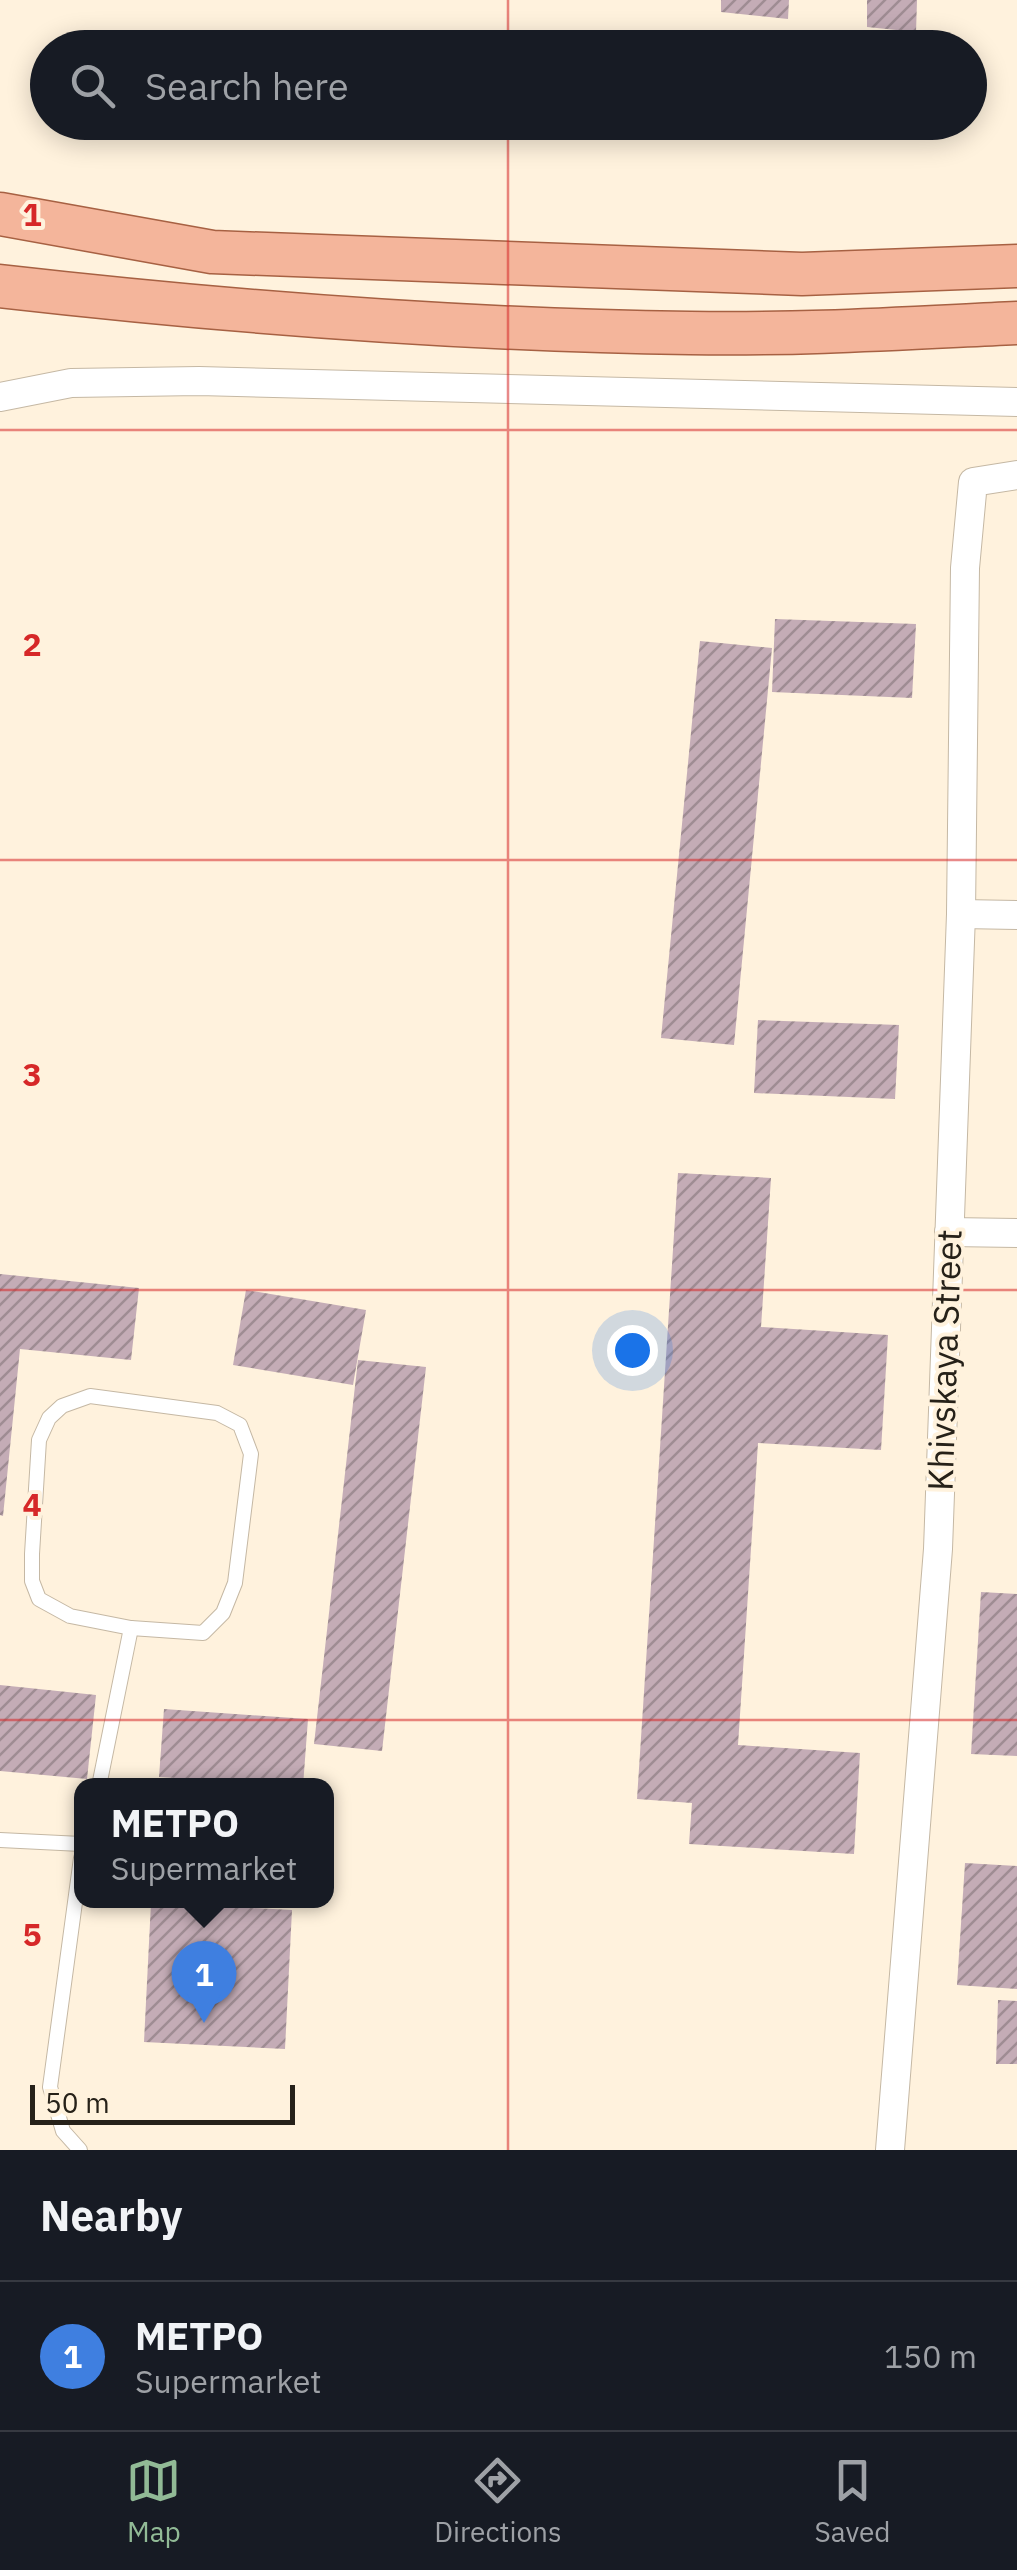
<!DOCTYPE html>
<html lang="en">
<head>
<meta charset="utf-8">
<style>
	:root { --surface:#171b24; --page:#242831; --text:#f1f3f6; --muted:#9ea1a6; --line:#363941; --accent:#91ba96 }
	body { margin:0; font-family:"IBM Plex Sans",sans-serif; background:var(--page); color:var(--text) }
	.scale { position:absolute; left:30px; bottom:25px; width:265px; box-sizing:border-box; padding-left:10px; border:5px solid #262119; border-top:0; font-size:28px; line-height:35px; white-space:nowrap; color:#262119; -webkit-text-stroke:8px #fff2dd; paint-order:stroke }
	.you { position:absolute; left:632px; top:1350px; width:35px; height:35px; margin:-25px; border:8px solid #fff; border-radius:50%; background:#1a73e8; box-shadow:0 0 0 15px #1a73e833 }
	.badge { display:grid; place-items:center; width:65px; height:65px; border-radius:50%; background:var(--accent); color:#fff; font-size:32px; font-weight:700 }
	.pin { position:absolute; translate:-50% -82px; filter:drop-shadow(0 2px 5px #0008) }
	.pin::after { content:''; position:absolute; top:52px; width:35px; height:30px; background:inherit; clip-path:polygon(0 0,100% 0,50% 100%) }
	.popup { position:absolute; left:74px; top:1778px; width:260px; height:130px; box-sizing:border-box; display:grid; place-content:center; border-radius:20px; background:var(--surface); filter:drop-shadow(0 2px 8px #0005); font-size:32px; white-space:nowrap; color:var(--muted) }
	.popup b { font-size:38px; color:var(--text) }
	.popup::after { content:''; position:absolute; left:50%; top:100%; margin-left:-20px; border:20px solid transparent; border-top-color:var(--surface) }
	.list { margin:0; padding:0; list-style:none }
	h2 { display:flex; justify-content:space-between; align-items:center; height:130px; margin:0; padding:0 40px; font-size:42px }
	h2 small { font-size:32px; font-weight:400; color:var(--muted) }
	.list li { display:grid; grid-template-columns:65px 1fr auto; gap:30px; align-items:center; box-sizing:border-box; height:150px; padding:0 40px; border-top:2px solid var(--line) }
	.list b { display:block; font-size:38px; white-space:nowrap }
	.list p { margin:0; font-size:32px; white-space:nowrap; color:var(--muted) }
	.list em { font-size:32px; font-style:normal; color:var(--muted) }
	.icon { flex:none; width:55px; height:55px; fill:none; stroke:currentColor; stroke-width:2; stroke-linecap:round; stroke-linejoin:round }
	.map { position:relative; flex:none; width:1017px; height:2150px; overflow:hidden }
	.search { position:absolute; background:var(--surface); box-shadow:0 5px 25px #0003; left:30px; right:30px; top:30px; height:110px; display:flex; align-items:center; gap:25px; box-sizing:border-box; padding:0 35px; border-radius:55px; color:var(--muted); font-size:38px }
	.sheet { height:280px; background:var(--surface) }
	nav { display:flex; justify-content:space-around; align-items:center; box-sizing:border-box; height:140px; border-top:2px solid var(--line); background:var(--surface); font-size:28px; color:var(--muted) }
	nav a { display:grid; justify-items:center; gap:5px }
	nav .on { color:var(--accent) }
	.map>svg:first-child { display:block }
</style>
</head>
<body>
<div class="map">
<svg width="1017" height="2150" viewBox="0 0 1017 2150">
	<defs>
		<pattern id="building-hatch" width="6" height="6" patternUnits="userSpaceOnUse" patternTransform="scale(2.5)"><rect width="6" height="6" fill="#c4acb6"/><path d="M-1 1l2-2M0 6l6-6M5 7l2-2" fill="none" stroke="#9f8c93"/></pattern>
	</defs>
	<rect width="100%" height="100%" fill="#fff2dd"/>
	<g fill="url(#building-hatch)">
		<path d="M721,0H789L788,19L721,12Z"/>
		<path d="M867,0H917L916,32L867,27Z"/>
		<path d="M715,31L791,40L790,48H714Z"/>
		<path d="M775,619L916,624L912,698L772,692Z"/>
		<path d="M700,641L772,648L734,1045L661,1038Z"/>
		<path d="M758,1020L899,1025L895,1099L754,1093Z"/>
		<path d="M678,1173L771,1178L761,1327L888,1335L881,1450L758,1443L738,1745L860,1753L854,1854L689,1844L692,1803L637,1799Z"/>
		<path d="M0,1274L139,1288L131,1360L20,1349L3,1516L0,1515Z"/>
		<path d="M246,1290L366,1310L353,1385L233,1365Z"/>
		<path d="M358,1360L426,1367L382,1751L314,1744Z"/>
		<path d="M981,1592L1017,1594V1756L971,1754Z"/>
		<path d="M0,1685L96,1695L87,1779L0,1771Z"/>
		<path d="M164,1709L308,1719L303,1786L159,1777Z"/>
		<path d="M965,1863L1017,1866V1989L957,1985Z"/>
		<path d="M151,1903L292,1910L285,2049L144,2042Z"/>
		<path d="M998,2000L1017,2001V2064H996Z"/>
	</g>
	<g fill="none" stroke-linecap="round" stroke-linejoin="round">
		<g stroke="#c5b8a4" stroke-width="16">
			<g id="service">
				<path d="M90,1396L217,1413L240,1425L251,1454L235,1583L223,1613L203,1633L131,1628L70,1616L39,1599L32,1581V1554L39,1440L49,1418L62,1406Z"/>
				<path d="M99,1786L131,1628"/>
				<path d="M0,1840L81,1844"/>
				<path d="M80,2150L63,2131L50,2087L81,1858"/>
			</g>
		</g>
		<g stroke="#c5b8a4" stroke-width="30">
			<g id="minor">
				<path d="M0,397L71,383L199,381L1017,402"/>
				<path d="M961,914L1017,915"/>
				<path d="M949,1232L1017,1233"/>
				<path d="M890,2150L938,1549L961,914L965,568L973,482L1017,475"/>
			</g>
		</g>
		<g stroke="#a76143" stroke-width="45">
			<g id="primary">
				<path d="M0,214L212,252L802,274L1017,266"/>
				<path d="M0,286C229,312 459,330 690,333C799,335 908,328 1017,323"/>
			</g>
		</g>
		<use href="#service" stroke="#fff" stroke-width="14"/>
		<use href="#minor" stroke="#fff" stroke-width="28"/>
		<use href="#primary" stroke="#f4b59b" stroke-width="42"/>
	</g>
	<path fill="none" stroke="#d62828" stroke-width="2.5" stroke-opacity="0.55" d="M508,0V48M508,122V2150M0,430H1017M0,860H1017M0,1290H1017M0,1720H1017"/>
	<g text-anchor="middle" stroke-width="8" stroke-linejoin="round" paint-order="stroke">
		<g font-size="35" fill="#262119" stroke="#fff2dd">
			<text transform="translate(945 1360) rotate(-88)" y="12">Khivskaya Street</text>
		</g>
	</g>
	<g font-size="32" text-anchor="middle" font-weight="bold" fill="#d62828" stroke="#fff2dd" stroke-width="8" stroke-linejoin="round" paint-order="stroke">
		<text x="32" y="226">1</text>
		<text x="32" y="656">2</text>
		<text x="32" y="1086">3</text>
		<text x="32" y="1516">4</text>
		<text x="32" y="1946">5</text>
	</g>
</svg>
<div class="scale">50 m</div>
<div class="you"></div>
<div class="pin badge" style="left:204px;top:2023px;background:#3f7fe0">1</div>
<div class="popup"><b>МЕТРО</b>Supermarket</div>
<div class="search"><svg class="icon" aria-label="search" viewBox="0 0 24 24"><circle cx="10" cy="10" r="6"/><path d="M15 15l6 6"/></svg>Search here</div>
</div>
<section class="sheet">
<h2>Nearby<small></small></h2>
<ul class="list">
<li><span class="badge" style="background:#3f7fe0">1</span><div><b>МЕТРО</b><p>Supermarket</p></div><em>150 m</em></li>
</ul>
</section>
<nav>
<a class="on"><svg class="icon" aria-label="map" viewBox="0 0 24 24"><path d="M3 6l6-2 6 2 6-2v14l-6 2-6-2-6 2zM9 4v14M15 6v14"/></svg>Map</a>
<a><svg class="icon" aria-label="directions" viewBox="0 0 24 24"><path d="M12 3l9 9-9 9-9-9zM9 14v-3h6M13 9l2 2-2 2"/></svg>Directions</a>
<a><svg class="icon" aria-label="saved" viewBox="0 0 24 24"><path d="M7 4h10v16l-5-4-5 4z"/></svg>Saved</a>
</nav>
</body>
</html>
